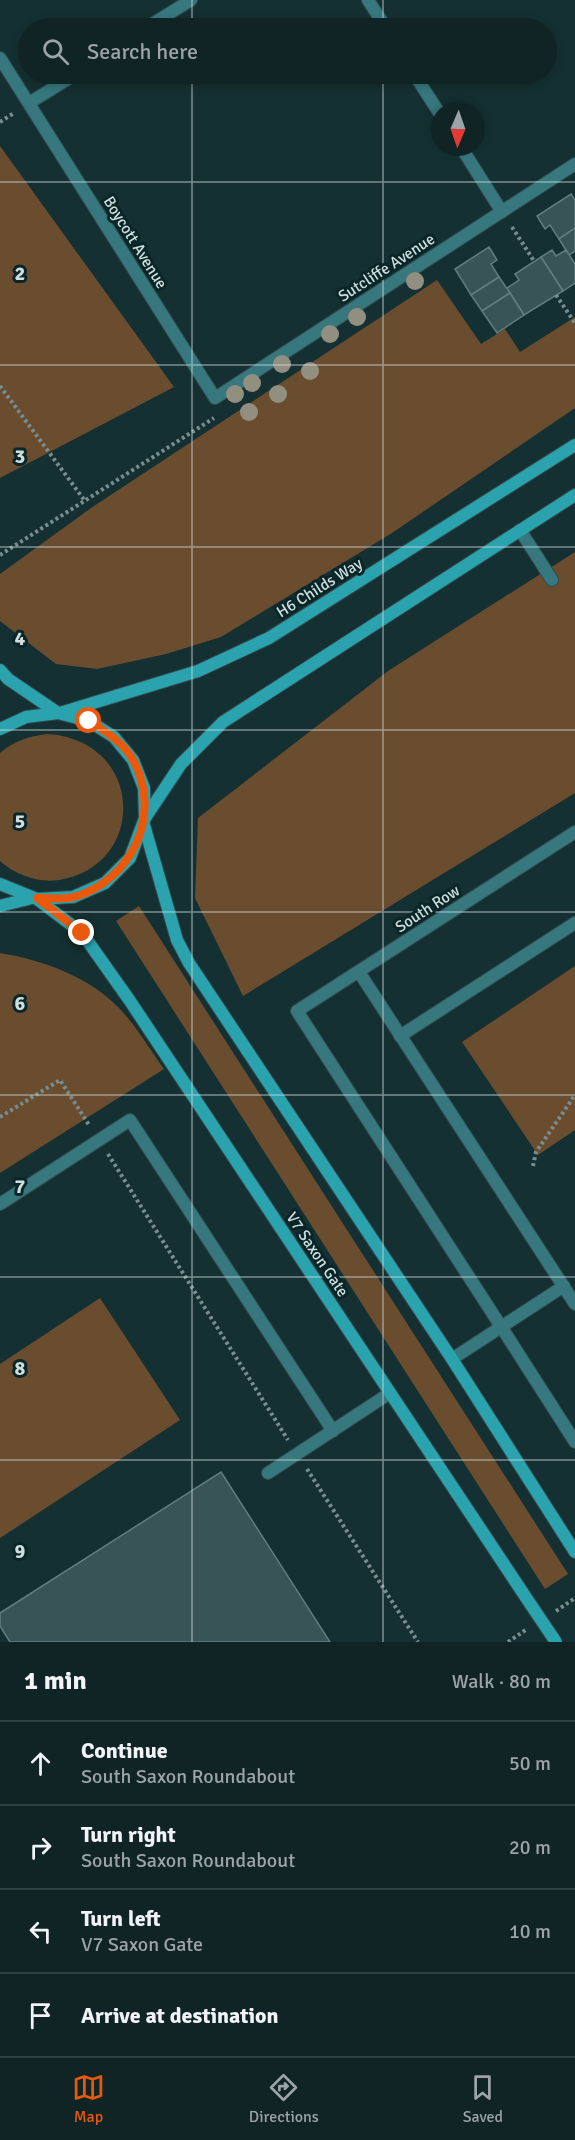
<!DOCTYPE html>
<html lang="en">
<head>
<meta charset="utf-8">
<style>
	:root { --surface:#102426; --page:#192c2e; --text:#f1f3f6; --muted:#9ca4a7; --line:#304143; --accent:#ea580c }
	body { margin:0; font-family:Signika,sans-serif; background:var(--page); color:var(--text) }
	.compass { position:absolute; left:431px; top:102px; width:54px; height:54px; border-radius:50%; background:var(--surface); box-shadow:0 3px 9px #0003; rotate:182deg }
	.stop { position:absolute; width:18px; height:18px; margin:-14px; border:4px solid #ea580c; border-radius:50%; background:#fff }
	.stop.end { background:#ea580c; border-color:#fff; box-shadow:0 2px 6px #0008 }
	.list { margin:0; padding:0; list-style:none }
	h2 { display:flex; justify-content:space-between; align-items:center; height:78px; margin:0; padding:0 24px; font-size:26px }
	h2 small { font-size:20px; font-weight:400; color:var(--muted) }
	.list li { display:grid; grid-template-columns:39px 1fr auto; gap:18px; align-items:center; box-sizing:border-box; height:84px; padding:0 24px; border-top:2px solid var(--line) }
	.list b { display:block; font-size:22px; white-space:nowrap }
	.list p { margin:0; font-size:20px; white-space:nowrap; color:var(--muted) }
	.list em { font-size:20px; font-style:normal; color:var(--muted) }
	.icon { flex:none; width:33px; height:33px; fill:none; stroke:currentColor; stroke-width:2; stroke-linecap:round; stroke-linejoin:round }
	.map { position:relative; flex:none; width:575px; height:1642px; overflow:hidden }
	.search { position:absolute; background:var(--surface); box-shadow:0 3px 9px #0003; left:18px; right:18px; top:18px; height:66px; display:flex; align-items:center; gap:15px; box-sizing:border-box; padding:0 21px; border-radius:33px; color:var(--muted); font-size:22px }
	.sheet { height:414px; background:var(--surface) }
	nav { display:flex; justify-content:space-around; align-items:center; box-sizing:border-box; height:84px; border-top:2px solid var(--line); background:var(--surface); font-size:16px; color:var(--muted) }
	nav a { display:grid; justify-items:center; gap:3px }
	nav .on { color:var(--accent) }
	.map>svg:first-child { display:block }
</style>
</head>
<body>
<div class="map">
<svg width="575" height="1642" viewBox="0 0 575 1642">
	<rect width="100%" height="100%" fill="#153032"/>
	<g fill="#6a4d2e">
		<path d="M0,146L174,387L0,478Z"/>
		<path d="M437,280L481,344L505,329L520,352L575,317V408L392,533L221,637L166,654L97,669L56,664L0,621V574L91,508Z"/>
		<path d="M575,552V793L243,996L195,898L198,818L388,671Z"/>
		<path d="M47,734C145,740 148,866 59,880C37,883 16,875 0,861V753C14,741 29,736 47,734Z"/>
		<path d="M139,906L568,1574L545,1589L116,921Z"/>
		<path d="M0,953C43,960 90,977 120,1009C137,1027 150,1050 164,1069L0,1173Z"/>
		<path d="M575,966V1130L538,1155L462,1042Z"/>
		<path d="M100,1298L180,1420L0,1538V1364Z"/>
	</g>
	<g fill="#385456" stroke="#607d80" stroke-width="1.5">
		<path d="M571,194L575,200V228L559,239L550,225L545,229L537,216Z"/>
		<path d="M575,228V251L569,255L559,239Z"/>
		<path d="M489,247L497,260L491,264L499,277L471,295L455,269Z"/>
		<path d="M552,250L556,256L566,250L575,264V283L563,291L541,257Z"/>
		<path d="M541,257L563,291L524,315L507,288L519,280L515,274Z"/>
		<path d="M499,277L510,293L482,311L471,295Z"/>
		<path d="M510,293L524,315L497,333L482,311Z"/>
		<path d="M221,1472L330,1642H10L0,1626V1613Z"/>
	</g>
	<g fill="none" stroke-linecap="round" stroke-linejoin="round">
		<g stroke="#334c4e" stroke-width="14">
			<g id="lane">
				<path d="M520,530L552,580"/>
				<path d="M359,972L575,1304"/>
				<path d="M400,1036L575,923"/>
				<path d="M502,1328L575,1442"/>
			</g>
		</g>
		<g stroke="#334c4e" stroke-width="14">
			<g id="street">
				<path d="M368,0L386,28"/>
				<path d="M146,28L191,0"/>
				<path d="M0,58L215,398L575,164"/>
				<path d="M414,74L440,114"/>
				<path d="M29,103L76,74"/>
				<path d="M461,147L502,212"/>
				<path d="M0,1204L130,1120L333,1431"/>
				<path d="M502,1328L297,1011L575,832"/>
				<path d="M452,1359L564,1286"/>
				<path d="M268,1473L390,1393"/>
			</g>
		</g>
		<g stroke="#334c4e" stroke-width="14">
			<g id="secondary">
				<path d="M0,670L8,679L58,713"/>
				<path d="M60,713L198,671L269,638L575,445"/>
				<path d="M0,729L26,717L58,713L89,721L114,737L133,760L144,788L145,818L130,858L105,883L73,897L37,899L0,884"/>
				<path d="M145,818L181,764L223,722L575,495"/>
				<path d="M144,825L177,940L189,963L452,1359L575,1552"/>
				<path d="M37,899L82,933L130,1001L531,1605"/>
				<path d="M0,906L32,898"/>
			</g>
		</g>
		<g stroke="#788d8f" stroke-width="4" stroke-dasharray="3 3" stroke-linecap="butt">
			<path d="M0,122L14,113"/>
			<path d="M512,227L534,261"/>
			<path d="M556,295L575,323"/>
			<path d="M0,386L85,501"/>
			<path d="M0,555L214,418"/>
			<path d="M0,1117L60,1080L89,1125"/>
			<path d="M108,1154L288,1440"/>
			<path d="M533,1166L536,1152L575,1095"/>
			<path d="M307,1469L418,1642"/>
			<path d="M556,1611L575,1598"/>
			<path d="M508,1642L527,1629"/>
		</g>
		<use href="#lane" stroke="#36787e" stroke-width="12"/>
		<use href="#street" stroke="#36787e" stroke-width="12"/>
		<use href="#secondary" stroke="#2aa3ae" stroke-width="12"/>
		<g stroke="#334c4e" stroke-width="14" stroke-linecap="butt">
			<path id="secondary-bridge" d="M531,1605L556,1642"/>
		</g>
		<use href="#secondary-bridge" stroke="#2aa3ae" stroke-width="12"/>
	</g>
	<g fill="#928f81">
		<circle cx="415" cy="281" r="9"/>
		<circle cx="357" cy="317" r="9"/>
		<circle cx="330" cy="334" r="9"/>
		<circle cx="282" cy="364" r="9"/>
		<circle cx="310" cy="371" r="9"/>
		<circle cx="252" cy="383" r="9"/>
		<circle cx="235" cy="394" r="9"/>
		<circle cx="278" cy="394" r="9"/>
		<circle cx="249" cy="412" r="9"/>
	</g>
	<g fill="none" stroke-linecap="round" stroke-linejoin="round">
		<path stroke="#ea580c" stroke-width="8" d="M82,933L37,898C49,898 63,900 74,897C132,880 163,815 133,760C123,742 106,732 89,721"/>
	</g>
	<path fill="none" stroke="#cfdfe0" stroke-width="1.5" stroke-opacity="0.55" d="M192,0V28M383,0V28M192,74V1642M383,74V1642M0,182H575M0,365H575M0,547H575M0,730H575M0,912H575M0,1095H575M0,1277H575M0,1460H575"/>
	<g text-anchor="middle" stroke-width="6" stroke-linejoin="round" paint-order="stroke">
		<g font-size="16" fill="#cfdfe0" stroke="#0a2628">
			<text transform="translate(136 242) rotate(58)" y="6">Boycott Avenue</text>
			<text transform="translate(386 267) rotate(-33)" y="6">Sutcliffe Avenue</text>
			<text transform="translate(319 587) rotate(-32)" y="6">H6 Childs Way</text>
			<text transform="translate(427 908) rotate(-33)" y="6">South Row</text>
			<text transform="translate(318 1254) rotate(56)" y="6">V7 Saxon Gate</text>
		</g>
	</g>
	<g font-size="20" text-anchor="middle" font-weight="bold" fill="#cfdfe0" stroke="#0a2628" stroke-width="6" stroke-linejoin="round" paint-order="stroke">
		<text x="20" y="280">2</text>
		<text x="20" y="463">3</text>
		<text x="20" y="645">4</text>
		<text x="20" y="828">5</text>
		<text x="20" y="1010">6</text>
		<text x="20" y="1193">7</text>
		<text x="20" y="1375">8</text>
		<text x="20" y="1558">9</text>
	</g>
</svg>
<svg class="compass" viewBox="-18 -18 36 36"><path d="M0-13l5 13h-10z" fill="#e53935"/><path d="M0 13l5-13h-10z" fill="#9ca4a7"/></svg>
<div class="stop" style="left:89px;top:721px"></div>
<div class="stop end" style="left:82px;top:933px"></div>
<div class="search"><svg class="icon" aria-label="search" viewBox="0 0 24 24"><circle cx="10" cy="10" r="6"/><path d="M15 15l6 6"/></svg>Search here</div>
</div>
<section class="sheet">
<h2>1 min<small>Walk · 80 m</small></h2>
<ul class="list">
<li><svg class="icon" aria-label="ahead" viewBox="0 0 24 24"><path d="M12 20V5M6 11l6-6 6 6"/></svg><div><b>Continue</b><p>South Saxon Roundabout</p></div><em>50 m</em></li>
<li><svg class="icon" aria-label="right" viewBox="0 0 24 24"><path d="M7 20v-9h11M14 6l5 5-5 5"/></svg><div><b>Turn right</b><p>South Saxon Roundabout</p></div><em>20 m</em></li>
<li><svg class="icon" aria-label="left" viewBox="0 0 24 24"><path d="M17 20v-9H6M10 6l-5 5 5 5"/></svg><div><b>Turn left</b><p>V7 Saxon Gate</p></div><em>10 m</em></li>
<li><svg class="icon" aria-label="arrive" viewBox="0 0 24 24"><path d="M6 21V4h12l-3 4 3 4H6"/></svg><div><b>Arrive at destination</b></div></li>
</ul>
</section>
<nav>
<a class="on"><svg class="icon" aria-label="map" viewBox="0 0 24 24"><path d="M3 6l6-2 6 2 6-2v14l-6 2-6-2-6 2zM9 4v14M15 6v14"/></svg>Map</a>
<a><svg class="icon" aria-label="directions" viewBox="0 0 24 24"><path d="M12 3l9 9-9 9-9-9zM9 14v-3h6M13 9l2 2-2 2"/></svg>Directions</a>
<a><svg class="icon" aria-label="saved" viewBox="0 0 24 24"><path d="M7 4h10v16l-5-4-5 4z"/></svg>Saved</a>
</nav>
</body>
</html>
